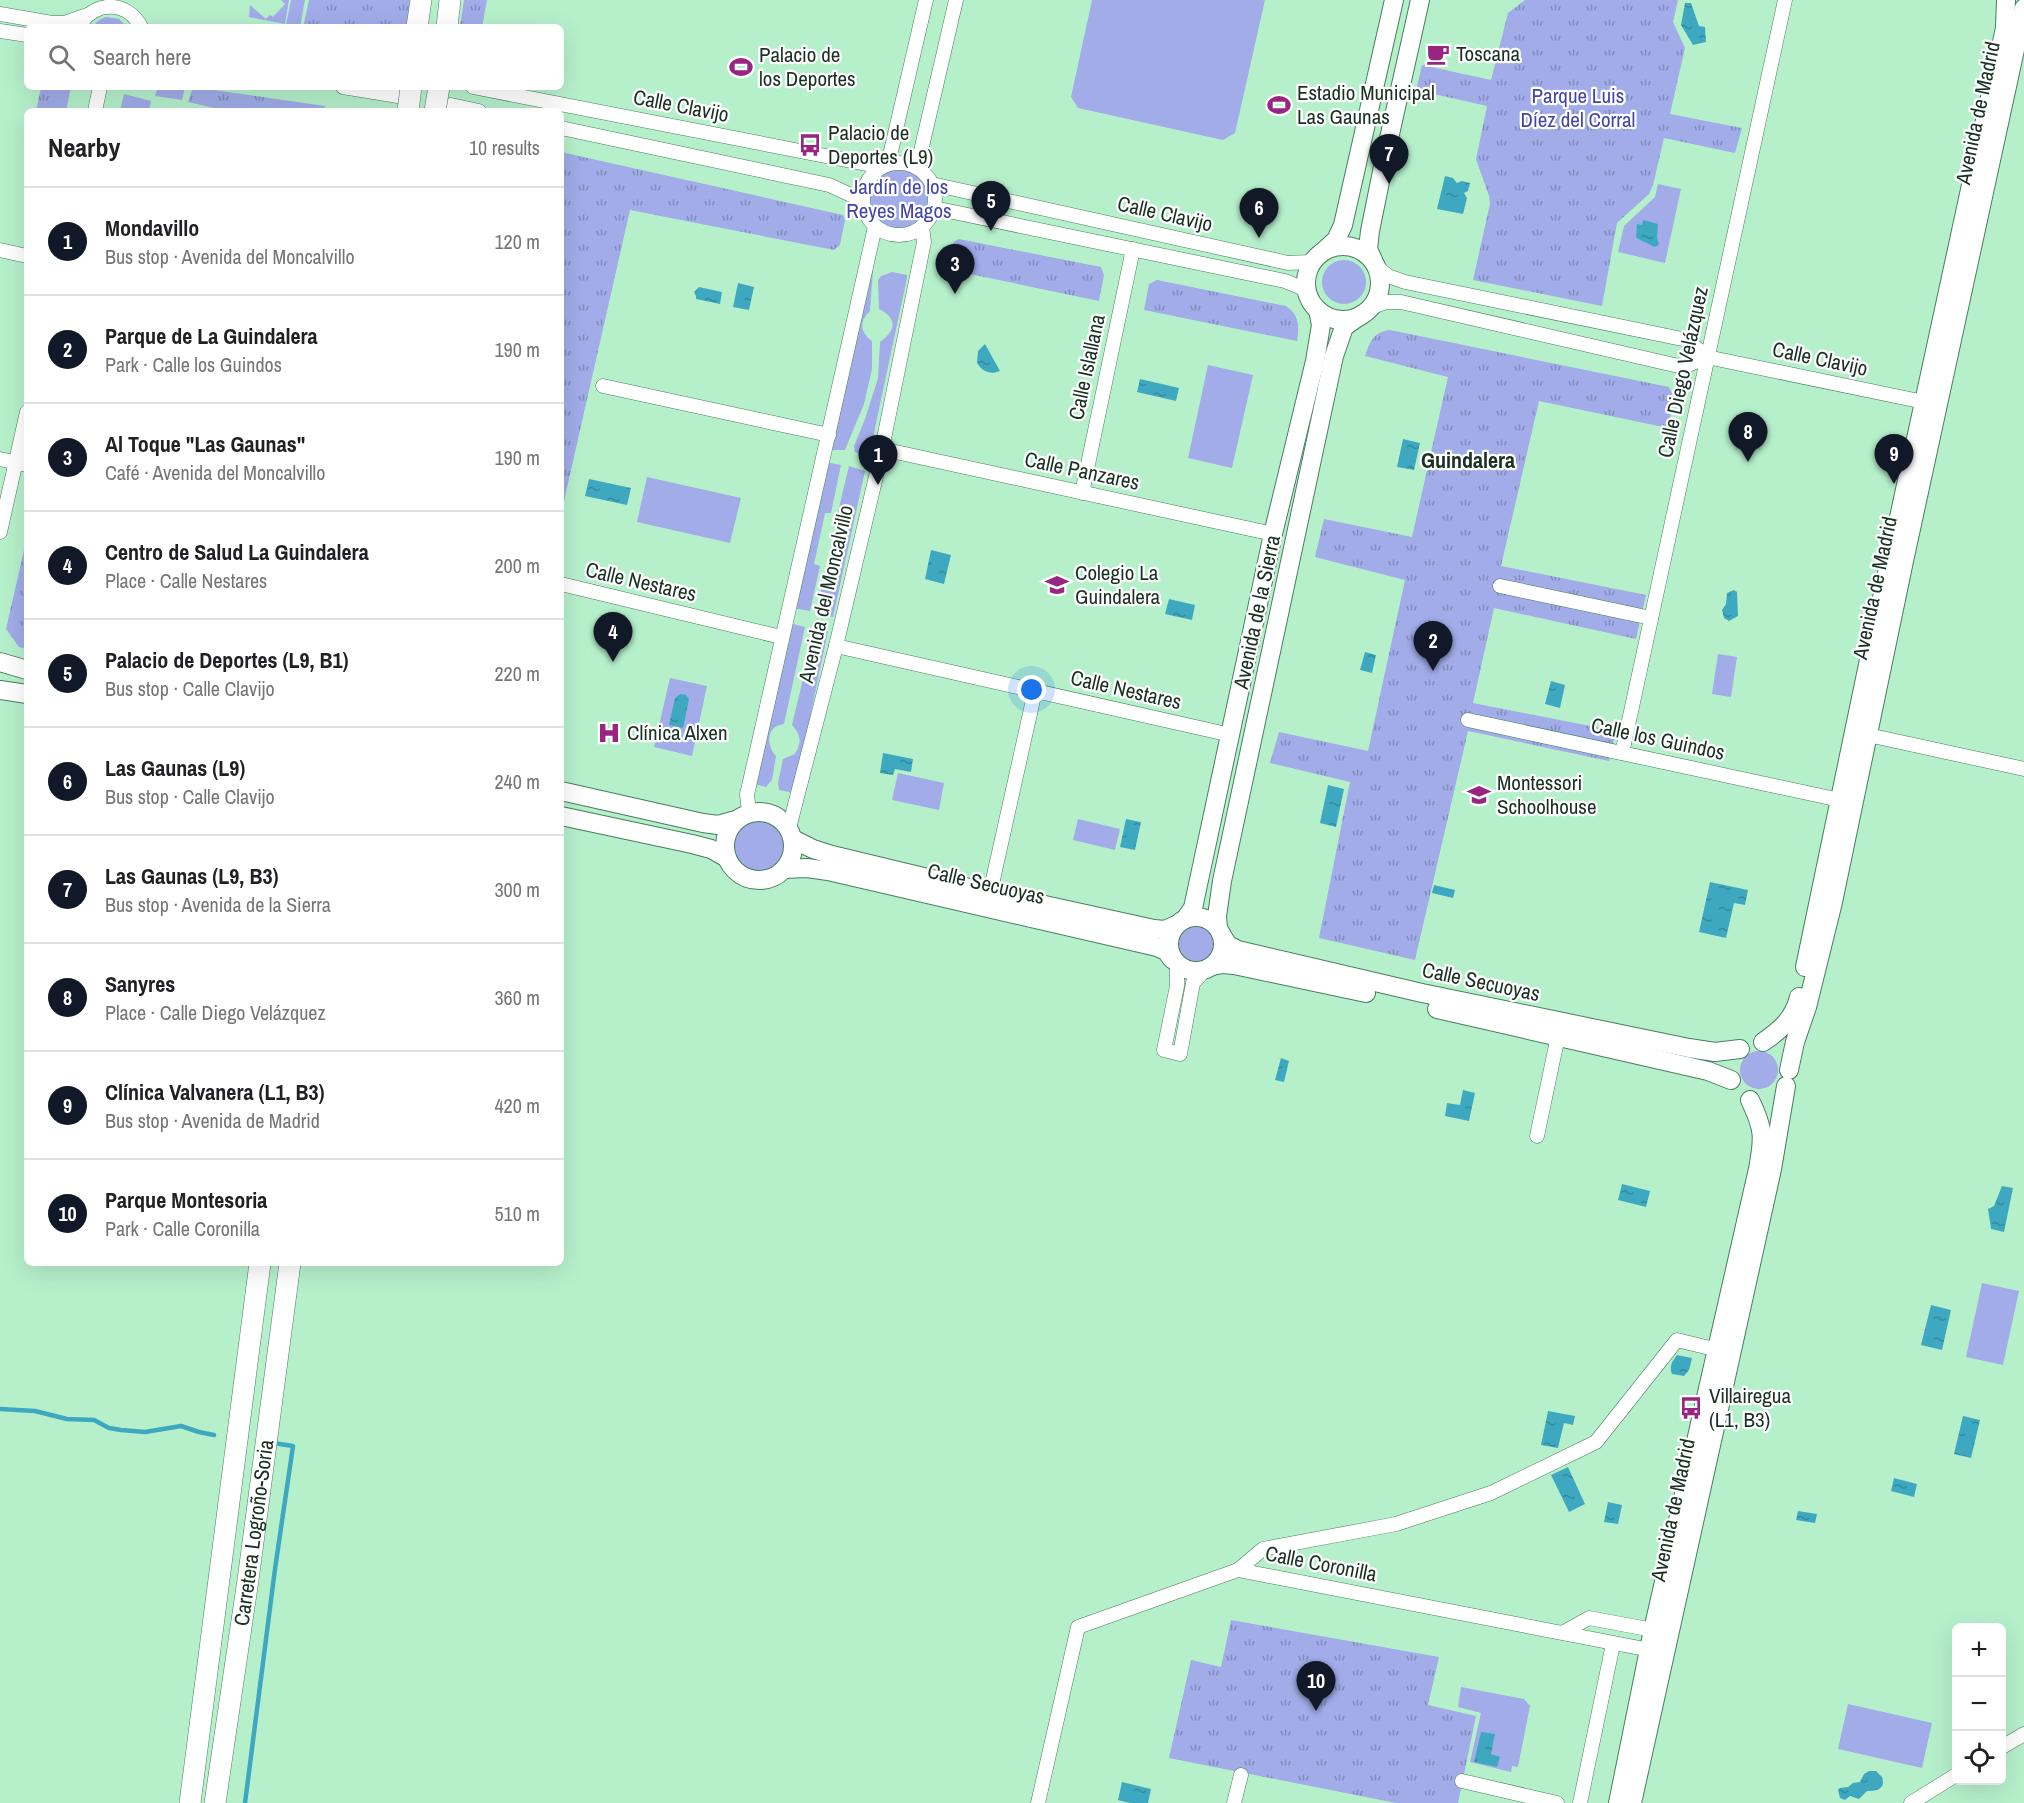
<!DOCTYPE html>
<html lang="en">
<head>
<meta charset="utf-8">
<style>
	:root { --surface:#fff; --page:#f2f2f2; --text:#202124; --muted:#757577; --line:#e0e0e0; --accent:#111827 }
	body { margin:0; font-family:"Archivo Narrow",sans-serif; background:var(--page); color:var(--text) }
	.controls { position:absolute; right:18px; bottom:18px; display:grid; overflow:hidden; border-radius:9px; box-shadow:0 6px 24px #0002 }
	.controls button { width:54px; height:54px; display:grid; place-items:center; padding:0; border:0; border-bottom:2px solid var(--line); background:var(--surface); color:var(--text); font:30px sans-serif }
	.you { position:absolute; left:1032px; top:690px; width:21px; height:21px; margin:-15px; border:4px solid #fff; border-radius:50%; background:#1a73e8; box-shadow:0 0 0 9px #1a73e833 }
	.badge { display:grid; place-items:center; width:39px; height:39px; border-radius:50%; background:var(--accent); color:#fff; font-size:20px; font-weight:700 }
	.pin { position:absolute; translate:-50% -50px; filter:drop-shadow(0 2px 3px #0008) }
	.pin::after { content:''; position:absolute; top:32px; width:21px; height:18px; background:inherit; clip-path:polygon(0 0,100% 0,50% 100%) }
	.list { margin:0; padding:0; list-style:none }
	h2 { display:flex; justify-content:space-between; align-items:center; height:78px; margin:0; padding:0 24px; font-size:26px }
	h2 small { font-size:20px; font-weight:400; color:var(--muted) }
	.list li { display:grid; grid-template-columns:39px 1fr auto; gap:18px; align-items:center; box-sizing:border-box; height:108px; padding:0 24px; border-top:2px solid var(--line) }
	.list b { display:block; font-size:22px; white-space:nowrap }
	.list p { margin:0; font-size:20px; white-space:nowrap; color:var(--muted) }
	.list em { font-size:20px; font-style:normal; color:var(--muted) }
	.icon { flex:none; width:33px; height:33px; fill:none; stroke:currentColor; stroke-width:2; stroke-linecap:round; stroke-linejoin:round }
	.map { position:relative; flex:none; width:2024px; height:1803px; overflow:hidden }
	.search { position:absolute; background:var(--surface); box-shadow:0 6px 24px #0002; left:24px; top:24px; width:540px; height:66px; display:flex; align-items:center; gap:15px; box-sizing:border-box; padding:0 21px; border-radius:9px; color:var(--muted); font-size:22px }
	.panel { position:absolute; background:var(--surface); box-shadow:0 6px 24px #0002; left:24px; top:108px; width:540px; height:1158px; border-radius:9px }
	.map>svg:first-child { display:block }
</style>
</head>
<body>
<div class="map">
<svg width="2024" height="1803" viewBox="0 0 2024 1803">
	<defs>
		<pattern id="park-tufts" width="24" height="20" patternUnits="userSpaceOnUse" patternTransform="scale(1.5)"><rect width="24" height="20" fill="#a1ace9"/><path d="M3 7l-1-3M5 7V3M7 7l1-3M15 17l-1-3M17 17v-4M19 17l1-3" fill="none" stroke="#828cbc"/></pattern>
		<pattern id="water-ripples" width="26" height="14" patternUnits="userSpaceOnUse" patternTransform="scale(1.5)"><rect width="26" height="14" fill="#3fa8c1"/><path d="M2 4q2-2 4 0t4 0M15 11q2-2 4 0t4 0" fill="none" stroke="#34899c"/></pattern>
	</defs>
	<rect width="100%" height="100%" fill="#b6f0cb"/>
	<g fill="#a1ace9">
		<path d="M281,0H289L285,24L249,17L250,5L266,19L270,15L273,17L285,4Z"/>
		<path d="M291,0H305L300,27L286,25Z"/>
		<path d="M1092,0H1265L1235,133L1223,140L1078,108L1071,97Z"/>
		<path d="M106,17L119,19L127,27H92L99,20Z"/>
		<circle cx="899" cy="199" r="30"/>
		<path d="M1658,184L1681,189L1665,263L1618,252L1624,226L1655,197Z"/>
		<circle cx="1344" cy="282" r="22"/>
		<path d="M869,267L873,270L870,311C859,321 860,332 872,341V369L864,404L845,450H828Z"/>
		<path d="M892,272L907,275V278L869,456L866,457L855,452L854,446L865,419L878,378L880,342C897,330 897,318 879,309L878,280L881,276Z"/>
		<path d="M1208,365L1253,375L1232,468L1188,458Z"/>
		<path d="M825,462L841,465L831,513H825L814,564L820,566L810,611L793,608Z"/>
		<path d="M849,466L865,471L833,617L816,613L826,568H832L842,519L837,516Z"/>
		<path d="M647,477L741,498L730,543L637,522Z"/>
		<path d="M789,623L805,627L784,724C781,725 777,725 774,728C766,735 769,749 776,756L772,780L766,787L754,784Z"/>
		<path d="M815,628L828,631L794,793L779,790L778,783L783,759L795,754C802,742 801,735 792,725Z"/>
		<path d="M1718,654L1737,657L1731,697L1712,694Z"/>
		<path d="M670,678L707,686L692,756L654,747Z"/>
		<path d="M898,773L944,783L939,810L892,800Z"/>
		<path d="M752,815C802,813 799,880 756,876C744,875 735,868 731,858C723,842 732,829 742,816Z"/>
		<path d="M1078,819L1120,829L1115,850L1073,840Z"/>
		<circle cx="1194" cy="946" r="24"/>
		<circle cx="1759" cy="1070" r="19"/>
		<path d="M1982,1283L2019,1291L2003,1365L1966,1357Z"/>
		<path d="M1461,1687L1524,1699L1530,1706L1518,1767L1512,1766L1511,1772L1470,1762L1481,1713L1458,1707Z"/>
		<path d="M1848,1704L1932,1723L1922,1768L1838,1749Z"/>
	</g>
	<g fill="url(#park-tufts)">
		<path d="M309,0H410L406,27H303Z"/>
		<path d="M464,0H487L482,27H460Z"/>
		<path d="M1525,0H1678L1673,22L1685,48L1670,114L1742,128L1735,153L1664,138L1653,185L1649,194L1617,223L1602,306L1473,280L1490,204L1489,196L1476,159L1487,106L1416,90L1422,65L1491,80L1508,13Z"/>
		<path d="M41,87H71L66,111H36Z"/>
		<path d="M158,87H185L182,100L155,96Z"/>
		<path d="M193,87L325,106L324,111H227L188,102Z"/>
		<path d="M124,94L151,101L149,111H120Z"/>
		<path d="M561,152L843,215L845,220L840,245L834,250L630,210L561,514Z"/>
		<path d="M959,239L1101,267L1104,275L1099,301L946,269C948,258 947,243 959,239Z"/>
		<path d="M1157,280L1286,306C1300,316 1299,326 1297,341L1144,310L1149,284Z"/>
		<path d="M1390,330L1669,387L1674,398L1668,428L1539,401L1501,566L1646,595L1636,639L1494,608L1473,703L1616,731L1609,761L1468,731L1415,960L1319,938L1350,782L1270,763L1279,732L1368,751L1405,580L1315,557L1324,519L1412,537L1448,377L1365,356C1370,342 1373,332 1390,330Z"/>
		<path d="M27,537V646L26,649L19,647L6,629Z"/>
		<path d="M1231,1620L1439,1657L1428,1705L1476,1716L1458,1803H1396L1169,1758L1191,1660L1221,1667Z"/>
	</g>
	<g fill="url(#water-ripples)">
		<path d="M1685,3H1691L1699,26L1705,27L1706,42L1693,45L1681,25Z"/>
		<path d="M1445,176L1453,178L1457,183L1462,181L1470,183L1468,191L1464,193L1467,198L1463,214L1437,209Z"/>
		<path d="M1643,220L1658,224L1657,238L1659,244L1657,246L1654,247C1649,243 1638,240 1636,237L1637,224L1642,225Z"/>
		<path d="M738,283L754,287L749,310L733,307Z"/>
		<path d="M699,287L722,292L720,304L696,299V296L694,292Z"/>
		<path d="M985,344L1000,371C990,375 983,372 977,363L978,351Z"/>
		<path d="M1140,379L1179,388L1176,401L1137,392Z"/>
		<path d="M1403,439L1420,443L1414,470L1397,467Z"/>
		<path d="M589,479L631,488L627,505L585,496Z"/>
		<path d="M931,550L951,555L944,584L925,579Z"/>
		<path d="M1734,590L1737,592L1738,616L1729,621L1724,618L1722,610L1726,604L1727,593Z"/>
		<path d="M1169,599L1195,605L1192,620L1165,614Z"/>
		<path d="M1365,652L1376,655L1372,673L1360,670Z"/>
		<path d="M1551,681L1565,685L1560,708L1545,704Z"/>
		<path d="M680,694L686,695L689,699L683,728L669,725L675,698Z"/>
		<path d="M883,753L913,759L911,772L895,769L893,775L880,773Z"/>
		<path d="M1328,785L1344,789L1336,827L1320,823Z"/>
		<path d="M1126,819L1141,822L1135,850L1120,847Z"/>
		<path d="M1710,882L1748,890L1745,905L1734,903L1726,938L1699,932Z"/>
		<path d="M1434,885L1455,890L1453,898L1432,893Z"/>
		<path d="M1281,1058L1289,1061L1284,1082L1275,1080Z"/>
		<path d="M1463,1090L1475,1093L1469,1121L1445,1116L1447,1103L1460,1105Z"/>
		<path d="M1622,1184L1650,1191L1646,1207L1618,1200Z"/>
		<path d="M2002,1186L2013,1188L2004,1232L1991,1229L1988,1209L1994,1206Z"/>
		<path d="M1931,1305L1951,1310L1942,1350L1921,1345Z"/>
		<path d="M1677,1355L1692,1358L1689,1370L1684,1376L1672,1374C1669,1365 1672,1362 1677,1355Z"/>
		<path d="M1548,1411L1575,1416L1573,1425L1564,1423L1558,1448L1541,1445Z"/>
		<path d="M1963,1416L1980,1420L1971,1458L1954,1454Z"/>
		<path d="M1568,1467L1585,1504L1569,1512L1551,1475Z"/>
		<path d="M1894,1478L1917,1484L1914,1497L1891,1491Z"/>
		<path d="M1608,1502L1622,1505L1618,1524L1604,1522Z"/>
		<path d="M1798,1511L1817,1514L1815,1523L1796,1520Z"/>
		<path d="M1481,1732L1495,1734L1491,1754L1500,1757L1497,1767L1474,1762Z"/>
		<path d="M1869,1771H1876L1882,1777C1886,1789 1877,1791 1867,1791L1859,1799L1850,1796L1845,1800L1840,1798L1838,1790L1840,1788L1848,1787L1853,1783L1860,1782L1864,1774Z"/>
		<path d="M1122,1782L1151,1789L1148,1803H1130L1118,1800Z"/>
	</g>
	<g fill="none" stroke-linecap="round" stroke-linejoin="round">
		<g stroke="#3fa8c1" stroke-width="4.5">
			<path d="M0,1409L35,1411L67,1419L94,1420L109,1428L121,1430L145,1432L181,1426L199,1432L214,1435"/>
			<path d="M245,1803L275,1569L293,1446L273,1443"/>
		</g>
		<g stroke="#477e5e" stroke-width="15">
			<g id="minor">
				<path d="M0,14L52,23H64L87,15"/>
				<path d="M82,22C98,0 128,2 141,27"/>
				<path d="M0,31L27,35"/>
				<path d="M343,87L398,96"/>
				<path d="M473,87L882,167"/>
				<path d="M451,105L479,111"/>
				<path d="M95,111L100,87"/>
				<path d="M561,128L829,185L862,200"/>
				<circle cx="899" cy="199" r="36"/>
				<path d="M888,164L926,0"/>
				<path d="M917,168L956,0"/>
				<path d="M932,184L1288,263L1308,262L1317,256"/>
				<path d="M934,208L1285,281L1302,288L1309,298"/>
				<path d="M0,250L27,256"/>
				<path d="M1377,267L1388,276L1405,282L1687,340L1707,357L1924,402"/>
				<path d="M1370,308L1386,302H1401L1683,367L1707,357"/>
				<path d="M603,386L829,435"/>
				<path d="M882,449L1273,534"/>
				<path d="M0,459L27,465"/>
				<path d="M1082,493L1133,249"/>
				<path d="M0,532L27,412"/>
				<path d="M561,584L781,637"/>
				<path d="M1500,586L1651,618"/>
				<path d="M836,646L1231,735"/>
				<path d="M1468,720L1840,800"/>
				<path d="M1868,735L2024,769"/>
				<path d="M1622,753L1785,0"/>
				<path d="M749,813L747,794L749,786L875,227"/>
				<path d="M789,828L836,646L878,468L924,242L922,227"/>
				<path d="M990,893L1035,691"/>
				<path d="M1177,965V986L1164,1050L1180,1054L1193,983L1204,971"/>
				<path d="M1537,1136L1558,1036"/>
				<path d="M1238,1570L1263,1549L1396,1524L1491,1493L1596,1442L1677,1340L1718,1350"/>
				<path d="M1564,1632L1589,1618L1653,1630"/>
				<path d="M2002,1747L2024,1734"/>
				<path d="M1462,1781L1557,1803"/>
				<path d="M1038,1803L1078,1627L1238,1570L1650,1650"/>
				<path d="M1234,1803L1241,1775"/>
				<path d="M1580,1803L1613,1644"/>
				<path d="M1911,1803L1956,1775"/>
			</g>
		</g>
		<g stroke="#477e5e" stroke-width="20">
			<g id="major">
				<circle cx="1343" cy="283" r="37"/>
				<path d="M1325,250L1336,240L1343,225L1394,0"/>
				<path d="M1373,260L1368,249L1370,231L1386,152L1420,0"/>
				<path d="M0,662L27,670"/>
				<path d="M0,690L27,694"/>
				<path d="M561,791L703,823L718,825L736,820"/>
				<circle cx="759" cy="846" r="34"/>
				<path d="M561,816L692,844L711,849L727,858"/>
				<path d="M793,839L813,849L832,855L990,893L1154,929L1165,930L1176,925"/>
				<path d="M784,869L807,868L828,871L1157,947L1166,951L1172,959"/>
				<circle cx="1196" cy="944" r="27"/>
				<path d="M1186,918L1193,908L1273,534L1315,361L1321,325L1318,310"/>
				<path d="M1218,928L1217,916L1222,881L1334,356L1344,327L1361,315"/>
				<path d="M1221,934L1228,945L1238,950L1422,993L1689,1048L1715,1052L1740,1049"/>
				<path d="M1212,966L1223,964L1234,965L1366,993"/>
				<path d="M1805,967L1890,559L2005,28L2006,0"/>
				<path d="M1437,1009L1708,1071L1731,1080"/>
				<path d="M1763,1042C1781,1030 1794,1018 1799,997"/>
				<path d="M1789,1070L1795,1042L1807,1007L1833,902L1904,561L2024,8"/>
				<path d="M1618,1803L1653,1630L1758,1169C1764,1137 1764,1129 1750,1100"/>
				<path d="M1632,1803L1772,1169L1786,1086"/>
			</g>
		</g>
		<g stroke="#477e5e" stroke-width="22">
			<g id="highway">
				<path d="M417,27L421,0"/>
				<path d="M447,27L450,0"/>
				<path d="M190,1803L260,1263"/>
				<path id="s1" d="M215,1803L248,1580L290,1263"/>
			</g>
		</g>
		<use href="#minor" stroke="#fff" stroke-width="14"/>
		<use href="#major" stroke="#fff" stroke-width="18"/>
		<use href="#highway" stroke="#fff" stroke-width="21"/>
		<g stroke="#477e5e" stroke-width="22" stroke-linecap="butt">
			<g id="highway-bridge">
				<path d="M408,111L411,87"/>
				<path d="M435,111L439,87"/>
			</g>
		</g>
		<use href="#highway-bridge" stroke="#fff" stroke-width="21"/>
	</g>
	<defs>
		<g id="cafe-bare" transform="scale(1.8)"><path d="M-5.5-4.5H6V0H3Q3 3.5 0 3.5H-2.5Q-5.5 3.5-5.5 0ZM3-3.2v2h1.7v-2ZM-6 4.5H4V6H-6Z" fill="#982582" stroke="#fff" stroke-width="2.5" paint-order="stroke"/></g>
		<g id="stadium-bare" transform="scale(1.8)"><path d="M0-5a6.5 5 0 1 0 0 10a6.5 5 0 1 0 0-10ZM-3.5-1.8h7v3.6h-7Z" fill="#982582" stroke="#fff" stroke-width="2.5" paint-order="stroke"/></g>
		<g id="bus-bare" transform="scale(1.8)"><path d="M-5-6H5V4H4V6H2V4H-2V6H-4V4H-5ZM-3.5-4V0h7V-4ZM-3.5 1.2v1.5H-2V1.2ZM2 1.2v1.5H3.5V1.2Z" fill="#982582" stroke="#fff" stroke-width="2.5" paint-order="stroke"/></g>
		<g id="school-bare" transform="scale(1.8)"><path d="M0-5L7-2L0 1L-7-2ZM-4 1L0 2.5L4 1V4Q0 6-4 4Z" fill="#982582" stroke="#fff" stroke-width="2.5" paint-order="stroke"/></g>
		<g id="hospital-bare" transform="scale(1.8)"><path d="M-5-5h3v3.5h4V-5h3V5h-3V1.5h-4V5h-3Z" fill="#982582" stroke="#fff" stroke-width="2.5" paint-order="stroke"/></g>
	</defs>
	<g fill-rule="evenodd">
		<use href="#cafe-bare" x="1438" y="54"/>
		<use href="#stadium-bare" x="741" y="67"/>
		<use href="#stadium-bare" x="1279" y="105"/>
		<use href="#bus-bare" x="810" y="145"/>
		<use href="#school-bare" x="1057" y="585"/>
		<use href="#hospital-bare" x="609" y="733"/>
		<use href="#school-bare" x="1479" y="795"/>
		<use href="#bus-bare" x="1691" y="1408"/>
	</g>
	<g text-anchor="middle" stroke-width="4.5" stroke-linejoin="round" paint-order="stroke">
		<g font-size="21" fill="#193023" stroke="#fff" text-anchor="start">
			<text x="1456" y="61">Toscana</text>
			<text x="759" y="62">Palacio de<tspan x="759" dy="24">los Deportes</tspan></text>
			<text x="1297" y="100">Estadio Municipal<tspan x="1297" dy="24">Las Gaunas</tspan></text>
			<text x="828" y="140">Palacio de<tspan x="828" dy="24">Deportes (L9)</tspan></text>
			<text x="1075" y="580">Colegio La<tspan x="1075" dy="24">Guindalera</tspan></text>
			<text x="627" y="740">Clínica Alxen</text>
			<text x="1497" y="790">Montessori<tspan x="1497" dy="24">Schoolhouse</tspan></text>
			<text x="1709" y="1403">Villairegua<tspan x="1709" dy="24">(L1, B3)</tspan></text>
		</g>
		<g font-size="21" fill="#4245a8" stroke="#fff">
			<text x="1578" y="103">Parque Luis<tspan x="1578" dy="24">Díez del Corral</tspan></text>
			<text x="899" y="194">Jardín de los<tspan x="899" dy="24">Reyes Magos</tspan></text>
		</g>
		<g font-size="21" fill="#193023" stroke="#fff">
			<text transform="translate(681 106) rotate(11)" y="7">Calle Clavijo</text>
			<text transform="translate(1978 113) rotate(-78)" y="7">Avenida de Madrid</text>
			<text transform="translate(1165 214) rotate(13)" y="7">Calle Clavijo</text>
			<text transform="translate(1820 359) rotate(12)" y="7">Calle Clavijo</text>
			<text transform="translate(1087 367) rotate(-78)" y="7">Calle Islallana</text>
			<text transform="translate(1683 372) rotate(-78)" y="7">Calle Diego Velázquez</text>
			<text transform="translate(1082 471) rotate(12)" y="7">Calle Panzares</text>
			<text transform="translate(641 582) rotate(13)" y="7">Calle Nestares</text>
			<text transform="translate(1875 588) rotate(-78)" y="7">Avenida de Madrid</text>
			<text transform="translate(826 594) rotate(-77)" y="7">Avenida del Moncalvillo</text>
			<text transform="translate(1257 612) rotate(-78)" y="7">Avenida de la Sierra</text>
			<text transform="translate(1126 690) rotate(13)" y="7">Calle Nestares</text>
			<text transform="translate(1658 739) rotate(12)" y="7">Calle los Guindos</text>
			<text transform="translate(986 884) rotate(13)" y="7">Calle Secuoyas</text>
			<text transform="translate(1481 982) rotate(12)" y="7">Calle Secuoyas</text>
			<text transform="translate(1673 1510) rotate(-78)" y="7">Avenida de Madrid</text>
			<text dy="7" stroke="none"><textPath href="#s1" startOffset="273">Carretera Logroño-Soria</textPath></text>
			<text transform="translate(1321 1564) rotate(11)" y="7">Calle Coronilla</text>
		</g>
		<g font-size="22" font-weight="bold" fill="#193023" stroke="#fff">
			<text x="1468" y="468">Guindalera</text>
		</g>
	</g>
</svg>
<div class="controls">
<button>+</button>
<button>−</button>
<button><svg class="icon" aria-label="locate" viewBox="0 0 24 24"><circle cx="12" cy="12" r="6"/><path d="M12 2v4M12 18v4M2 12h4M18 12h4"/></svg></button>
</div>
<div class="you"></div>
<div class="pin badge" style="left:878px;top:485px">1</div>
<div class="pin badge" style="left:1433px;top:671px">2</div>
<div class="pin badge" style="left:955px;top:294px">3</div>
<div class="pin badge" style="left:613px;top:662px">4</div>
<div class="pin badge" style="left:991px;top:231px">5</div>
<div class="pin badge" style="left:1259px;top:238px">6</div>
<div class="pin badge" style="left:1389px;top:184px">7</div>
<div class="pin badge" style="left:1748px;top:462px">8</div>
<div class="pin badge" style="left:1894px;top:484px">9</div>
<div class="pin badge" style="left:1316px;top:1711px">10</div>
<div class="search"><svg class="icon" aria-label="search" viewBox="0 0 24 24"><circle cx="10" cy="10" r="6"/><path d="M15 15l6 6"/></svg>Search here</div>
<section class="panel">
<h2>Nearby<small>10 results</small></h2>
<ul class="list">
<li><span class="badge">1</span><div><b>Mondavillo</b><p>Bus stop · Avenida del Moncalvillo</p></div><em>120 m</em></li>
<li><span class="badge">2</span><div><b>Parque de La Guindalera</b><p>Park · Calle los Guindos</p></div><em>190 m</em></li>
<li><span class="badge">3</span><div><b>Al Toque &quot;Las Gaunas&quot;</b><p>Café · Avenida del Moncalvillo</p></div><em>190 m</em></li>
<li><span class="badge">4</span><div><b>Centro de Salud La Guindalera</b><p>Place · Calle Nestares</p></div><em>200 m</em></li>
<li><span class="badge">5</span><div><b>Palacio de Deportes (L9, B1)</b><p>Bus stop · Calle Clavijo</p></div><em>220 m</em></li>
<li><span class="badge">6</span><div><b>Las Gaunas (L9)</b><p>Bus stop · Calle Clavijo</p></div><em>240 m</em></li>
<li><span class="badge">7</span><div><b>Las Gaunas (L9, B3)</b><p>Bus stop · Avenida de la Sierra</p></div><em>300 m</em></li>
<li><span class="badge">8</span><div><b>Sanyres</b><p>Place · Calle Diego Velázquez</p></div><em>360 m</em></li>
<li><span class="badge">9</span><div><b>Clínica Valvanera (L1, B3)</b><p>Bus stop · Avenida de Madrid</p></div><em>420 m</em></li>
<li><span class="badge">10</span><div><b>Parque Montesoria</b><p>Park · Calle Coronilla</p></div><em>510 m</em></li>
</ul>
</section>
</div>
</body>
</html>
